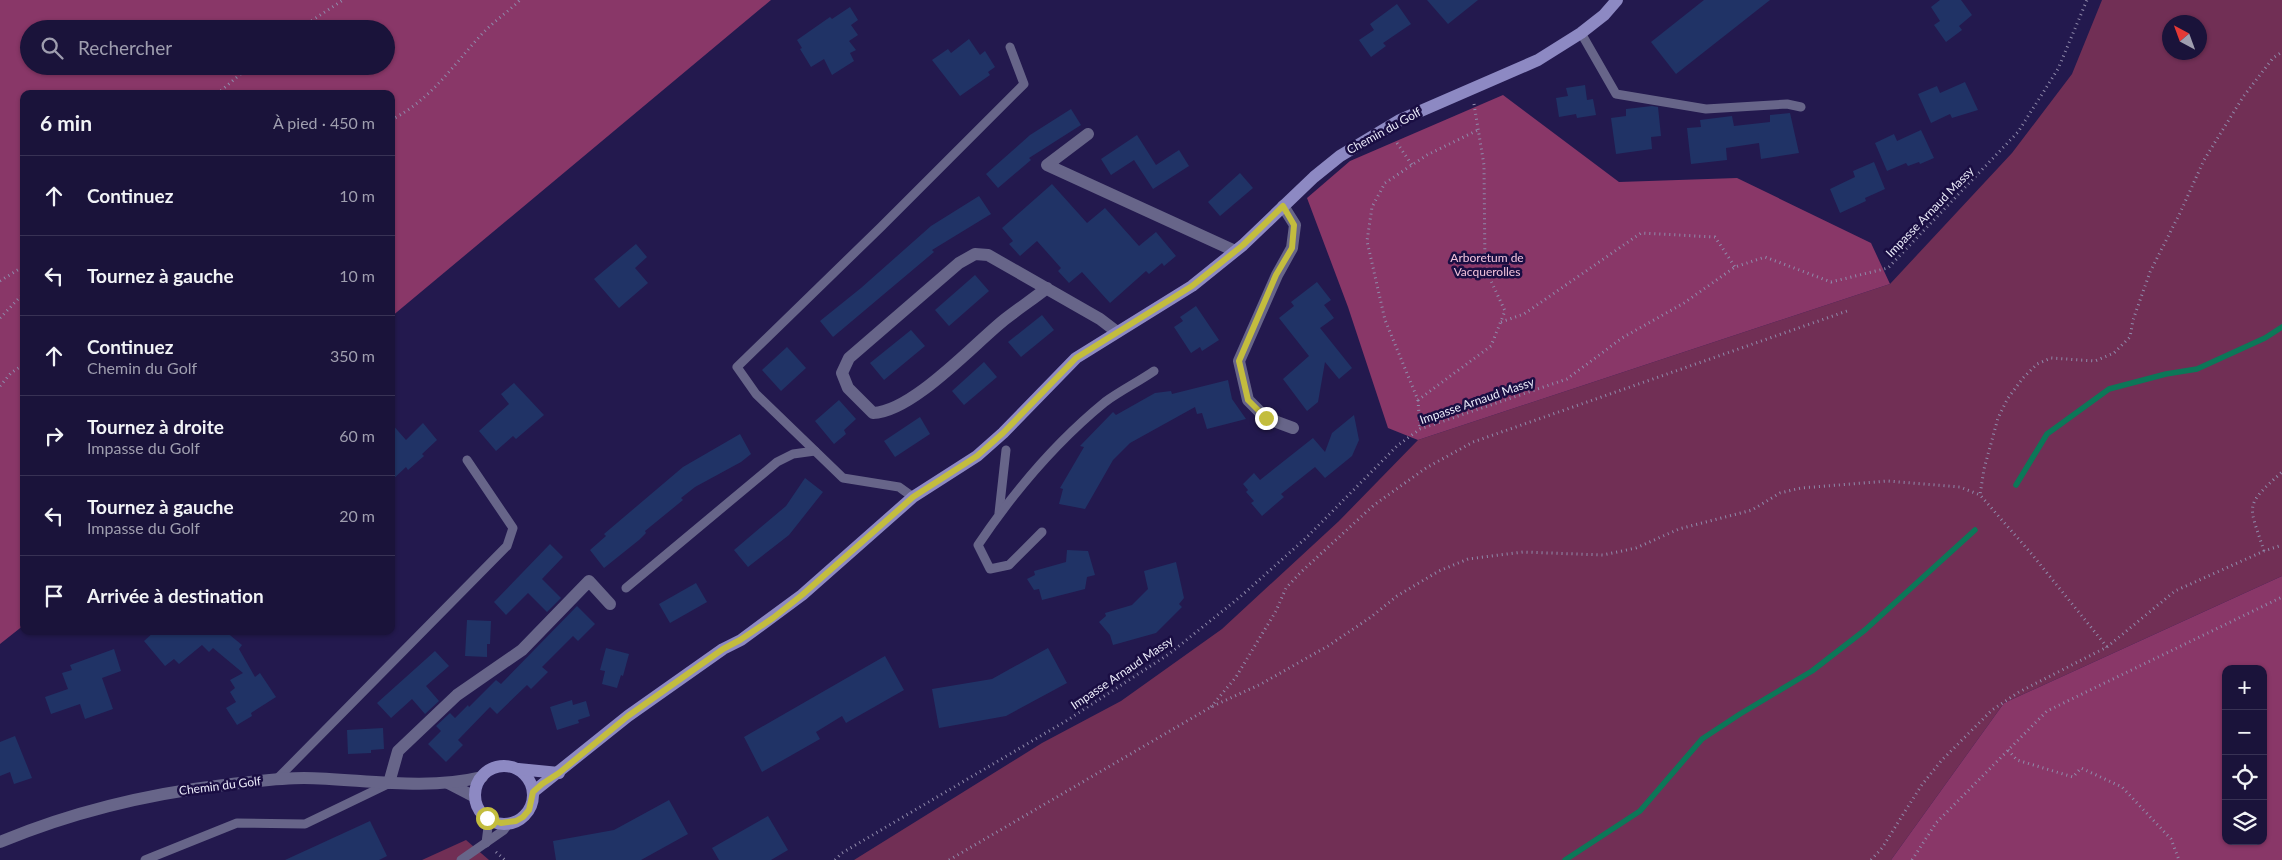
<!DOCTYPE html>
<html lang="fr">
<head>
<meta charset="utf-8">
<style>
	:root { --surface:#1a133a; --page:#231c42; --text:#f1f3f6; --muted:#9f9eaf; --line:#383254 }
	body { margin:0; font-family:Lato,sans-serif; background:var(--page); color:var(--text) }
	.controls { position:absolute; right:15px; bottom:15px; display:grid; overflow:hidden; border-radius:10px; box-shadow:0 1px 4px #0004 }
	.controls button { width:45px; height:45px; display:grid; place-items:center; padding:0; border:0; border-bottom:1px solid var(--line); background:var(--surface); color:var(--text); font:25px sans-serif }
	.compass { position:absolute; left:2162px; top:15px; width:45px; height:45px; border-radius:50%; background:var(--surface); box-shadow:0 1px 4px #0004; rotate:319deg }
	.stop { position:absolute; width:15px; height:15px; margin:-11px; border:4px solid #c3bd3e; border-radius:50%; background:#fff }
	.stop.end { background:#c3bd3e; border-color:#fff; box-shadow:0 1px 5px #0008 }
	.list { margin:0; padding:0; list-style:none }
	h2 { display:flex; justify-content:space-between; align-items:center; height:65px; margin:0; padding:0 20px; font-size:21px }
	h2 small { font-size:16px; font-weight:400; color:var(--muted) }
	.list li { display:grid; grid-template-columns:32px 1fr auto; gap:15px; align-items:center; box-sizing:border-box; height:80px; padding:0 20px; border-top:1px solid var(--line) }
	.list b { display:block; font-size:19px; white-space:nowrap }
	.list p { margin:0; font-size:16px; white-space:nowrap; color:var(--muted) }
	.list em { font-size:16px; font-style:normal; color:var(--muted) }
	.icon { flex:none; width:28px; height:28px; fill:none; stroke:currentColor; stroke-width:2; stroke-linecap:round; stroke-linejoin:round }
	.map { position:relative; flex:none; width:2282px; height:860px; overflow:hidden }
	.search { position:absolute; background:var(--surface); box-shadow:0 1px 4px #0004; left:20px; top:20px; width:375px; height:55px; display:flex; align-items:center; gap:12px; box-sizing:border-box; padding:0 18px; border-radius:28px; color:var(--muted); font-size:19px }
	.panel { position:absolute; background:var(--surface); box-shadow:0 1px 4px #0004; left:20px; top:90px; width:375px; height:545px; border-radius:10px }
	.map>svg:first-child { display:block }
</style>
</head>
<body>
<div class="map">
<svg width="2282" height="860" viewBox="0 0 2282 860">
	<rect width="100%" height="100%" fill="#23194e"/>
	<g fill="#712f55" fill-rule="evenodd">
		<path d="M2102,0H2282V576L2004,703L1891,860H854L1042,743L1121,701L1222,629L1339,521L1418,440L1890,284L2012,153L2072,74ZM2170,22H2200V52H2170Z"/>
		<path d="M466,840L489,860H422Z"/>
	</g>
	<g fill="#893768" fill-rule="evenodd">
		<path d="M0,0H771L391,317V94H24V625L0,644ZM29,29H386V66H29Z"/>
		<path d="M1503,95L1619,182L1737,178L1871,243L1890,284L1418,440L1388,428L1348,307L1307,198L1350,161Z"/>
		<path d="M2282,576V860H1891L2004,703ZM2226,669H2263V841H2226Z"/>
	</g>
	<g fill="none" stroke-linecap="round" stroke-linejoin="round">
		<g stroke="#0c7758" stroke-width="5.5">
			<path d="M2016,485L2047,434L2109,389L2166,374L2197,369L2265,338L2282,327"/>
			<path d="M1565,860L1640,811L1702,739L1740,714L1812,671L1865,630L1975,530"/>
		</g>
	</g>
	<g fill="#203366">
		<path d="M1427,0H1478L1448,24Z"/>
		<path d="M1704,0H1770L1676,74L1651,42Z"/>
		<path d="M1940,0H1961L1972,15L1959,26L1962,30L1946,42L1934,25L1940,21L1931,7Z"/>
		<path d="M1397,4L1411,24L1383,43L1386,46L1371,57L1359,40L1374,30L1370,24Z"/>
		<path d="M850,7L858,20L851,25L858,35L849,41L856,50L850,53L854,61L832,75L824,59L811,67L800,49L802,48L797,40L830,17L832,19Z"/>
		<path d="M969,39L980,55L985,51L995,67L988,72L990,75L960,96L932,60L948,49L951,53Z"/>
		<path d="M1965,82L1978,110L1952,118L1950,114L1931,123L1918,94L1937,86L1940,93Z"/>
		<path d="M1585,85L1587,100L1593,99L1596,115L1577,118L1576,114L1559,117L1556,98L1568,96L1566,88Z"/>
		<path d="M1652,106L1658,107L1661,136L1651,137L1652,149L1616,154L1611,118L1626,116V109Z"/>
		<path d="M1071,109L1081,125L1029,158L1031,160L998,188L986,174L1030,135Z"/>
		<path d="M1790,113L1799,153L1761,159L1759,143L1726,148L1727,160L1691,164L1687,128L1701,127L1700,120L1732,116L1734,126L1770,122V115Z"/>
		<path d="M1921,130L1934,158L1920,164L1919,162L1908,166L1906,163L1887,171L1875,143L1894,134L1897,141Z"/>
		<path d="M1137,135L1156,165L1179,150L1189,166L1153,189L1134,160L1111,175L1101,159Z"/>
		<path d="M1874,162L1885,189L1865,198L1866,201L1840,213L1830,189L1855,177L1853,171Z"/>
		<path d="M1240,173L1253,188L1220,216L1208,202Z"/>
		<path d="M1052,184L1087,223L1105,208L1139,246L1156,232L1176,256L1164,266L1162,263L1149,274L1146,271L1110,303L1082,272L1069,283L1058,271L1061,268L1037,241L1020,256L1009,244L1013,241L1002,228Z"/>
		<path d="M979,196L991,214L932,250L934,252L833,337L820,321L861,288L931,226Z"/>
		<path d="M636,244L647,257L635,268L648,283L619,308L594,279Z"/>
		<path d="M975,275L989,291L949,326L935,310Z"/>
		<path d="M1317,282L1331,300L1324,305L1334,318L1320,328L1352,368L1339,379L1325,362L1318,402L1307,411L1283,379L1309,356L1279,318L1294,306L1291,302Z"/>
		<path d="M1196,306L1219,340L1202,351L1200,347L1191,353L1174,327L1183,321L1180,317Z"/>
		<path d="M1042,315L1054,330L1021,357L1008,342Z"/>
		<path d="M911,330L925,346L884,380L870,363Z"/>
		<path d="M787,347L806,368L781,391L762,370Z"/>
		<path d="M984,362L997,377L964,405L952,391Z"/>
		<path d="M1228,380L1232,399L1246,419L1207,429L1202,413L1197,414L1195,407L1130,443L1113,460L1085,509L1059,504L1063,489L1060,488L1084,447L1080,446L1113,412L1116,415L1155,393L1171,391L1172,394Z"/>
		<path d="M514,383L544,415L516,439L513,436L496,451L479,431L509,404L501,394Z"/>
		<path d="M839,400L856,419L844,430L846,434L834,444L815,421Z"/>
		<path d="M1354,415L1359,440L1352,456L1325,478L1315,467L1281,494L1284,497L1262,516L1251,503L1254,501L1246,492L1248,490L1243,484L1254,473L1260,480L1313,438L1325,452L1332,433Z"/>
		<path d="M920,417L930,434L895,457L884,441Z"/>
		<path d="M391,423L406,440L423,423L437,440L422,454L424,456L408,470L406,467L391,481Z"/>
		<path d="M740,434L751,454L741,462L695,487L681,498L683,500L645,531L646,533L639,540L604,568L590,550L606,536L604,534L683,467Z"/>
		<path d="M805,478L823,492L789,535L748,567L734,550L786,506Z"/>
		<path d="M550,544L563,557L542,579L561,598L547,612L528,593L506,615L494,602Z"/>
		<path d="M1067,550L1088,551L1095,575L1087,577L1085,589L1042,600L1039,589L1034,590L1027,579L1035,575L1034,571L1066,562Z"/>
		<path d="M1176,562L1184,598L1179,604L1182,607L1156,633L1113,645L1110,635L1099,622L1106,616L1105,613L1132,605L1148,589L1144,571Z"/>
		<path d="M696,583L707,602L670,623L659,604Z"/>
		<path d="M577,606L595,624L578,641L573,636L542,667L548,672L531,689L527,685L497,714L490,707L458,740L463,745L446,762L428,744L441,731L436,726L450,713L455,718L468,705L469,707L496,680L501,684Z"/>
		<path d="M467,620L491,621L490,644H487V657L465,656Z"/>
		<path d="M155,631H225L242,645L239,649L255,677L260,673L276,697L251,713L252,716L237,725L226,708L236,702L230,692L235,688L230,680L243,673L213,648L209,652L202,645L179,664L174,659L165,666L144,641Z"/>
		<path d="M606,648L629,654L623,676L621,675L617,688L602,684L605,671L600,670Z"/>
		<path d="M1048,648L1067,683L1006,716L939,728L932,689L992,679Z"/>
		<path d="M114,649L121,671L102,678L113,709L85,719L80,704L51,714L45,697L68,689L62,673L72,670L70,665Z"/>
		<path d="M435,651L449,666L426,686L439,701L425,714L412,699L391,718L377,703Z"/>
		<path d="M885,656L904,690L846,723L842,716L816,732L820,739L762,772L744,737Z"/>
		<path d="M572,700L573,705L586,701L590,716L578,720L579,723L557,730L550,707Z"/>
		<path d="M383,728L384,749L371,750V753L348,754L347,730Z"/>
		<path d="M15,736L32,778L14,784L10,772L0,776V742Z"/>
		<path d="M669,800L688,834L641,860H556L553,841L614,830Z"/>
		<path d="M768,816L788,850L771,860H719L712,848Z"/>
		<path d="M370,821L387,856L379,860H285Z"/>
	</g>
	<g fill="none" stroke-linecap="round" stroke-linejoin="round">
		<g stroke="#908bab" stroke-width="3" stroke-dasharray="1 4" stroke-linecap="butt">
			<path d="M299,29L343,0"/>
			<path d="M217,94L250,66"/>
			<path d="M1474,104L1484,165L1485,268L1505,311L1491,346L1418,400L1385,320L1377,285L1367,241L1372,207L1385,183L1427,155L1478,130"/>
			<path d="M391,120C432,99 453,65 483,33C494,21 508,12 520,0"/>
			<path d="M1397,143L1412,165"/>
			<path d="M0,281L24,266"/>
			<path d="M0,318L24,293"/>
			<path d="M1501,322L1524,314L1641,233L1715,237L1735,267"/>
			<path d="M0,386L11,373L24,364"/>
			<path d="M1418,400L1420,429"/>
			<path d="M2264,551C2249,504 2243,507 2282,472"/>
			<path d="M2107,647L2030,552L1980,495L1984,469L1998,418L2008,398L2023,378L2037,364L2051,358L2095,361L2114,353L2130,337L2133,320L2150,272L2180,213L2204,160L2243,97L2273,58L2282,52"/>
			<path d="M1211,707L1236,677L1276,611L1286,588L1301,572L1374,505L1426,468L1473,442L1847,311"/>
			<path d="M2008,750L2017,760L2073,777L2081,768L2122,787L2171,839L2179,860"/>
			<path d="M496,852L505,860"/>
			<path d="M835,860L842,853L1066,721L1169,654L1240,597L1306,538L1397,446L1420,429L1567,379L1622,338L1684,303L1735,267L1765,257L1831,282L1888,268L2018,132L2058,69L2087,0"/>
			<path d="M949,860L1211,707L1261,684L1328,646L1371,617L1397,596L1439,571L1468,559L1523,552L1603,555L1636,548L1679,529L1752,510L1780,493L1801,488L1888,481L1960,487L1980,495"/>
			<path d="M1871,860L1882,848L1921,786L1941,761L1992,710L2019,692L2107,647L2175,591L2264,551L2282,545"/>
			<path d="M1912,860L1936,823L2047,711L2282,597"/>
		</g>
		<g stroke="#676589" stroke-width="9">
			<path d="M1581,33L1616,94L1706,109L1787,104L1801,107"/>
			<path d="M913,497L899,487L843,478L756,394L737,367L881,227L1024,84L1010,47"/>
			<path d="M999,513L1006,450"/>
			<path d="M1042,532L1009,565L990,569L978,545C1013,493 1056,442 1105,402C1120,391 1138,382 1154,371"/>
			<path d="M626,588L777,462L793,454L815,451"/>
			<path d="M276,780L507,546L513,528L467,460"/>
			<path d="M486,843L488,827L487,818"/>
			<path d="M145,860L237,823L305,824L388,784"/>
			<path d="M461,860L504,830L509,823"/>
		</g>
		<g stroke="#676589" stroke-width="12">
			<path d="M1088,134L1047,165L1235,251"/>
			<path d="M1283,206L1295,225L1292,248L1277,275L1239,361L1248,400L1266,418L1293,428"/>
			<path d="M1047,288C1033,299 1018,309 1004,320C973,345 912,412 873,413L848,388L842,373L849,358L959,263L975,254L988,255L1100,319L1117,332"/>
			<path d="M389,783L398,751L457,695L522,650L589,581L610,604"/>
			<path d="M448,783L475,797"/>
			<path d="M0,842C72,812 147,794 224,785C250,782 277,778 304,778C363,779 423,791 482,777"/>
		</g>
		<g stroke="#8d89c3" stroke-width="12">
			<circle cx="504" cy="795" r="29"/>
			<path d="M518,769L559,773"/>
			<path d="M533,792L628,716L723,649L741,640L802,595L913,497L977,456L1003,433L1076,358L1192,286L1243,245L1314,177L1340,156L1400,120L1538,60L1581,33L1604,15L1617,0"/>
		</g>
	</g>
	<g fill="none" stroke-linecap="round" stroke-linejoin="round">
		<path stroke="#c3bd3e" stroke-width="6" d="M487,818L501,823L516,821L523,817L529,810L533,792L542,784L559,773L628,716L723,649L740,640L773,618L802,595L913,497L977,456L1003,433L1076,358L1192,286L1243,245L1283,206L1294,225L1292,248L1276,275L1239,361L1248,400L1266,418"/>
	</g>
	<g text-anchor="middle" stroke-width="5" stroke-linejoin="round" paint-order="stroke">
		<g font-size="12" fill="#ececfa" stroke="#1a0e43">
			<text transform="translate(1384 131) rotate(-29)" y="4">Chemin du Golf</text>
			<text transform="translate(1930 212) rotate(-46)" y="4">Impasse Arnaud Massy</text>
			<text transform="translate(1477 401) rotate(-19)" y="4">Impasse Arnaud Massy</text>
			<text transform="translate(1122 673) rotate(-34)" y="4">Impasse Arnaud Massy</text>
			<text transform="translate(220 786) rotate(-7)" y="4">Chemin du Golf</text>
		</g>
		<g font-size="12" fill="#f2c3db" stroke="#1a0e43">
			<text x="1487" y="262">Arboretum de<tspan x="1487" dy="14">Vacquerolles</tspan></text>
		</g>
	</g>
</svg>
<div class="controls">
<button>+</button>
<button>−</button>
<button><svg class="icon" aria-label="locate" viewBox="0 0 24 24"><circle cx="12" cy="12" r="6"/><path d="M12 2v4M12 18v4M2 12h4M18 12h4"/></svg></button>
<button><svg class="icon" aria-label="layers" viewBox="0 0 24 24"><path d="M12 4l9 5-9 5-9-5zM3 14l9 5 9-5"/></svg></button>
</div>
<svg class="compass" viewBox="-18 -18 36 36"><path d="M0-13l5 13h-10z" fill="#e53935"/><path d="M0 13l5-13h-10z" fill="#9f9eaf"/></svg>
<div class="stop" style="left:487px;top:818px"></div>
<div class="stop end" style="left:1266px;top:418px"></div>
<div class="search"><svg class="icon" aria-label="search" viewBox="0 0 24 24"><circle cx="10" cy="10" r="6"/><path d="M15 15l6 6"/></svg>Rechercher</div>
<section class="panel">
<h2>6 min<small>À pied · 450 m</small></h2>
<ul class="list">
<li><svg class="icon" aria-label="ahead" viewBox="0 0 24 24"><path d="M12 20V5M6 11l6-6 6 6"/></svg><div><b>Continuez</b></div><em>10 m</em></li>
<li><svg class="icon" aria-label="left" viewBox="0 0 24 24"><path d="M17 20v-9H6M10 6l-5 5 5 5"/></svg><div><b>Tournez à gauche</b></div><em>10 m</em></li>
<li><svg class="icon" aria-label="ahead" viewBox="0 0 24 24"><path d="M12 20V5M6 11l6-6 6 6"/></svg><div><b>Continuez</b><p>Chemin du Golf</p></div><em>350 m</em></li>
<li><svg class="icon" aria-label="right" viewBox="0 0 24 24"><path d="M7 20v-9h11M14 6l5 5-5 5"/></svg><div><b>Tournez à droite</b><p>Impasse du Golf</p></div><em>60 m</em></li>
<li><svg class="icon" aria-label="left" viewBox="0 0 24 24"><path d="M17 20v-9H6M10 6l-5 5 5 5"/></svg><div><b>Tournez à gauche</b><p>Impasse du Golf</p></div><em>20 m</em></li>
<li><svg class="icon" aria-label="arrive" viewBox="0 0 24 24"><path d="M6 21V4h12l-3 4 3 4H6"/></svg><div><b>Arrivée à destination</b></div></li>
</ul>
</section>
</div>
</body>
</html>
